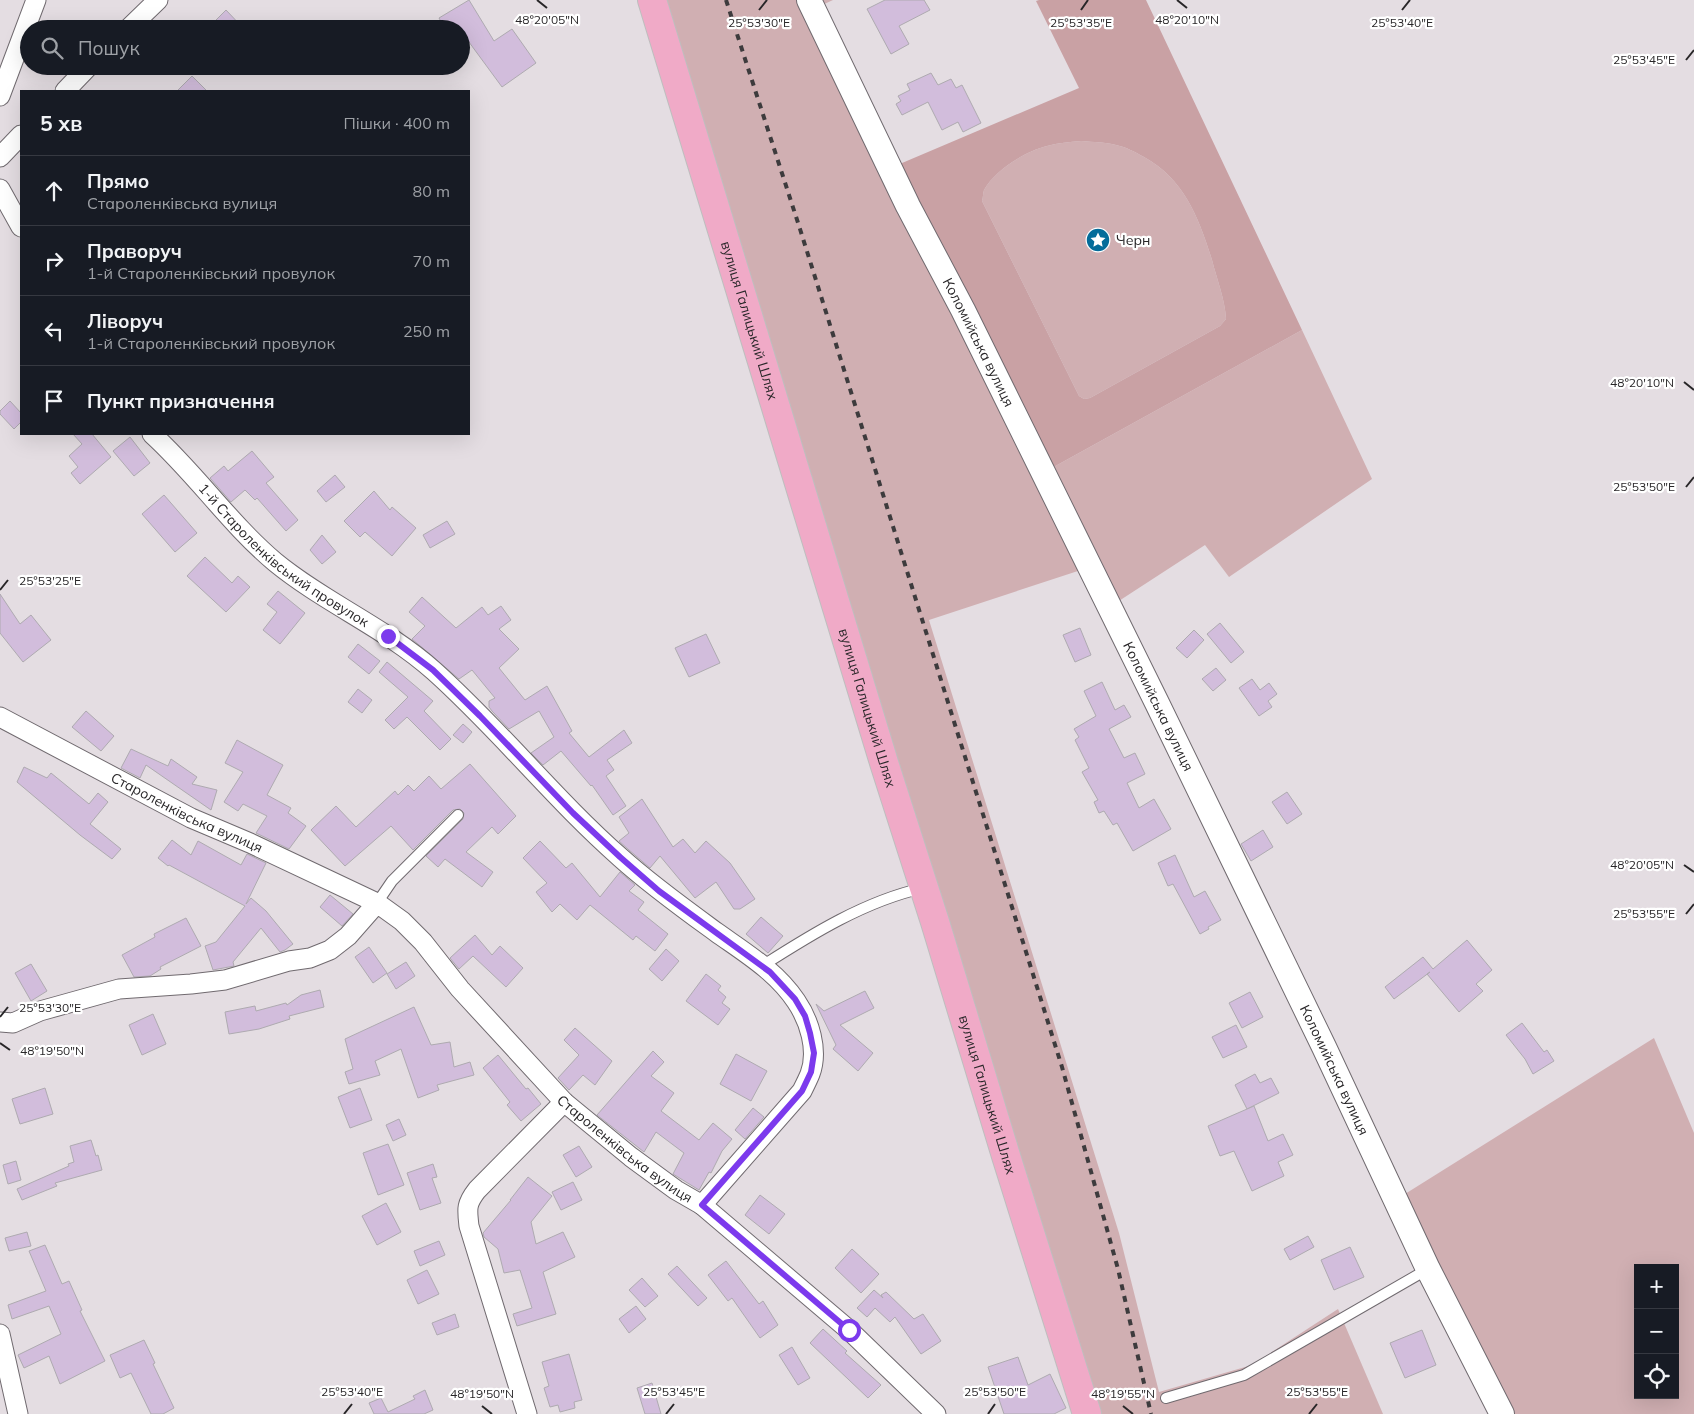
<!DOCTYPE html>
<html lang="uk">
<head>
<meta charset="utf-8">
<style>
	:root { --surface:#171b24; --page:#20242c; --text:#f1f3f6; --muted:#9ea1a6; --line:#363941 }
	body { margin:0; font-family:Mulish,sans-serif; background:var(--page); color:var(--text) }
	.controls { position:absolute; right:15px; bottom:15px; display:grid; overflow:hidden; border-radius:0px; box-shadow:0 5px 20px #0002 }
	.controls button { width:45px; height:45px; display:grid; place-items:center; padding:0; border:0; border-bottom:1px solid var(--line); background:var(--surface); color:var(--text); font:25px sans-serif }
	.stop { position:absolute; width:15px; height:15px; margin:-11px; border:4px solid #7c3aed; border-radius:50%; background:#fff }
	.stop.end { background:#7c3aed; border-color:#fff; box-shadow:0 1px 5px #0008 }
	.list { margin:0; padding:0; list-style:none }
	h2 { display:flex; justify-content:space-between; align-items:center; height:65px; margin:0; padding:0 20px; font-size:21px }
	h2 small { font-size:16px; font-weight:400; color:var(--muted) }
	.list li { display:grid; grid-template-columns:32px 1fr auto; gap:15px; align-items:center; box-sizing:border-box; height:70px; padding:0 20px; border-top:1px solid var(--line) }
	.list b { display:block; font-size:19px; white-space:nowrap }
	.list p { margin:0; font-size:16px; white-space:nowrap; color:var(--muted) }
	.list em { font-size:16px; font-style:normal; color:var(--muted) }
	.icon { flex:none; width:28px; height:28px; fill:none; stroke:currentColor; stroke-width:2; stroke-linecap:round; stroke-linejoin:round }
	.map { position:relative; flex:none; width:1694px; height:1414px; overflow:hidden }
	.search { position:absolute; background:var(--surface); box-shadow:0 5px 20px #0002; left:20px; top:20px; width:450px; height:55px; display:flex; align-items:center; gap:12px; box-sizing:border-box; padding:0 18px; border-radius:28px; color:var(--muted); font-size:19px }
	.panel { position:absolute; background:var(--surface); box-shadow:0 5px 20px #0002; left:20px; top:90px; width:450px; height:345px; border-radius:0px }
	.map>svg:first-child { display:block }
</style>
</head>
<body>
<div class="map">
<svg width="1694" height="1414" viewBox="0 0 1694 1414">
	<rect width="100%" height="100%" fill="#e4dde2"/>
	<g fill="#d0afb2" fill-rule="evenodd">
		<path d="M646,0H833L820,6L1050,469L1302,330L1372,479L1229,577L1205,545L1105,610L1084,569L929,620L1119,1233L1159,1392L1252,1365L1338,1309L1383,1414H1080Z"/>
		<path d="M1081,141C1093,142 1105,142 1116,145C1126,147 1135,152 1144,157C1184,179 1199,218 1212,260C1217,280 1225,299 1226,319L1220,326L1090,398L1084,399L1079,396L982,201C983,198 983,193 984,190C995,170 1026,151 1047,146C1058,143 1070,142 1081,141Z"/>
		<path d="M1654,1038L1694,1133V1414H1501L1397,1199ZM1638,1268H1675V1395H1638Z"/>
	</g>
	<path fill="#c9a1a4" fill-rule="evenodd" d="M1039,0H1146L1302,330L1050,469L895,166L1079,88L1036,1ZM1081,141C1093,142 1105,142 1116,145C1126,147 1135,152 1144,157C1184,179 1199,218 1212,260C1217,280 1225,299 1226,319L1220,326L1090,398L1084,399L1079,396L982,201C983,198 983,193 984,190C995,170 1026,151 1047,146C1058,143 1070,142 1081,141Z"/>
	<g fill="#d2bddc" stroke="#aeaab0">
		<path d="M469,0L494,41L512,29L536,63L502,87L466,38L461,41V29H445L439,18Z"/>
		<path d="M885,0H924L930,10L899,26L909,44L891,54L867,9Z"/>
		<path d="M226,10L244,29H207Z"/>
		<path d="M931,73L938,85L951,79L956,88L962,85L981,123L963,132L958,122L942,130L928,102L902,115L896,104L901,101L898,96L910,90L907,84Z"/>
		<path d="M192,76L207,91H177Z"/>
		<path d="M10,401L21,413V422L14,429L0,414V411Z"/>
		<path d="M73,434H92L111,457L80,484L71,473L78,467L69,456L82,444Z"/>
		<path d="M130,437L150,463L134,476L113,451Z"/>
		<path d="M252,451L274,477L266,483L298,520L286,531L257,498L255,500L245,490L231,502L210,478L224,466L228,471Z"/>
		<path d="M335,475L345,487L326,502L317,491Z"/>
		<path d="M374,491L390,510L392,507L416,528L392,556L365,532L360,537L344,521Z"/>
		<path d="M164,495L197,533L175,552L142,514Z"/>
		<path d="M447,521L455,534L430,548L423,535Z"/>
		<path d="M322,535L336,552L322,564L310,550Z"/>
		<path d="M205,557L232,583L238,576L250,587L226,612L187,576Z"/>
		<path d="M278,591L305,613L280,644L263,630L277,612L267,604Z"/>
		<path d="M0,594L20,624L31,615L51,640L23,662L0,633Z"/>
		<path d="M422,597L456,628L482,607L488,615L501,606L511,620L499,629L519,649L499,668L525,700L547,686L572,731L569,733L589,757L624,730L632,743L607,760L614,770L606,776L626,806L613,815L592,785L591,786L561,751L543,765L531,753L554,737L539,711L509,729L492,711L489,707V701L495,698L472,670L459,679L412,639L425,626L409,612Z"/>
		<path d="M1220,623L1244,652L1231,663L1207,634Z"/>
		<path d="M1080,628L1091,655L1075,662L1063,635Z"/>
		<path d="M1194,630L1204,640L1187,658L1176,648Z"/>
		<path d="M706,634L720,663L689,677L675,648Z"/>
		<path d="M358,644L380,661L369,674L348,657Z"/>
		<path d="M387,662L433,701L424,711L451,739L440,750L407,717L394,729L385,720L408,697L379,672Z"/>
		<path d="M1216,668L1226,680L1213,691L1202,679Z"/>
		<path d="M1252,679L1260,690L1269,683L1277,694L1268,701L1272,707L1259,716L1239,688Z"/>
		<path d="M1102,682L1115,710L1124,705L1131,717L1109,729L1124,758L1135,753L1145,774L1127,783L1139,808L1154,799L1171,829L1133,851L1117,823L1113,825L1104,811L1099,813L1094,802L1098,800L1082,772L1089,768L1075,740L1079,737L1074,729L1096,716L1084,691Z"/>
		<path d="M358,689L372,700L362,713L348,702Z"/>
		<path d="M86,711L114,736L101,751L72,727Z"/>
		<path d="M463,724L472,732L463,743L453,735Z"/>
		<path d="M237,740L283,765L267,795L291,808L288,813L306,826L289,849L256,833L267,816L243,804L238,811L224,802L243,772L225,763Z"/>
		<path d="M131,749L168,766L171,759L197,777L192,784L217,790L211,810L146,765L140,778L121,768Z"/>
		<path d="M470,764L516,816L498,834L492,827L466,852L493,872L482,887L445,859L438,867L426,856L463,819L464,813L460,809L453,810L413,850L391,826L345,866L311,830L336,806L356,827L395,791L398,795L408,785L414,791L429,776L441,789Z"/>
		<path d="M24,767L47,778L51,773L89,804L98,793L108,802L90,824L121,849L112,859L80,835L17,782Z"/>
		<path d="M1287,792L1302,814L1287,824L1272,802Z"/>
		<path d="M642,799L673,847L683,839L695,853L706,841L730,863L755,899L740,909H734L716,882L695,898L660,856L650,868L629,850L619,841L629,833L619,817Z"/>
		<path d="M1263,830L1273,847L1251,861L1241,844Z"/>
		<path d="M172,840L191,855L198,841L241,865L247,854L266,863L246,904L251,898L266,911L293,944L285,950L280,952L261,928L233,962L234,966L213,970L205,946L216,942L245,906L169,865L168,866L158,858Z"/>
		<path d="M540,841L566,868L572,863L600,897L620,872L635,885L629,891L644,902L638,910L668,934L655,951L636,936L633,940L590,905L577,920L560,904L552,912L536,892L547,883L523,858Z"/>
		<path d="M1175,855L1194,897L1205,891L1221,920L1208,927L1209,929L1200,934L1173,884L1168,886L1158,863Z"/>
		<path d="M330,895L353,914L342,926L320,907Z"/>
		<path d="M761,917L783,936L768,953L746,934Z"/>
		<path d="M186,918L201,946L160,967L161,969L150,976L134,977L122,955L155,937L154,934Z"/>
		<path d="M475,935L492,955L500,946L523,968L506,987L473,956L459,969L450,958Z"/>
		<path d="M1467,940L1492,970L1476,984L1483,991L1459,1012L1427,974L1430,972L1394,999L1385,987L1423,957L1433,969Z"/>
		<path d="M369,947L387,973L373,983L355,957Z"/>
		<path d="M666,949L679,961L662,981L649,969Z"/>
		<path d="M406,962L415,976L396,989L387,974Z"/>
		<path d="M31,964L47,991L31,1001L15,973Z"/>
		<path d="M706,974L721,986L718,990L726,997L722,1003L730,1009L718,1025L686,1001Z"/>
		<path d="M320,990L324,1007L289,1016L290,1019L259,1029L229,1034L225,1012L255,1006L256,1011L286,1003L287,1005L301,995Z"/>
		<path d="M865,991L874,1008L840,1025L873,1053L858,1071L833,1049L836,1045L816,1004L824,1011Z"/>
		<path d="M1250,992L1263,1017L1242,1028L1229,1003Z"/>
		<path d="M414,1007L431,1045L450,1042L454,1067L470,1062L474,1075L437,1085L439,1090L418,1098L401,1049L375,1061L380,1075L349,1084L345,1072L353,1069L345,1039Z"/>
		<path d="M153,1014L166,1044L142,1055L129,1025Z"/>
		<path d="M1522,1023L1544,1052L1547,1050L1554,1061L1533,1074L1525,1059L1506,1035Z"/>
		<path d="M1236,1025L1247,1047L1223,1058L1212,1037Z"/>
		<path d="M575,1028L612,1061L595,1085L583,1075L569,1090L558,1078L579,1055L564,1040Z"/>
		<path d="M653,1051L664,1062L651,1076L674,1093L661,1111L699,1140L713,1123L732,1139L722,1151L711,1173L709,1172L699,1190L673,1174L684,1153L656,1132L644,1152L597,1115Z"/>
		<path d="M736,1054L767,1071L751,1101L720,1084Z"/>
		<path d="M498,1055L526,1089L528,1088L541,1104L521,1121L507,1105L510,1102L483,1068Z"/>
		<path d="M1255,1074L1260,1083L1271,1078L1279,1093L1247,1109L1235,1085Z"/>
		<path d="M45,1088L53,1114L20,1124L12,1099Z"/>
		<path d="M360,1088L372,1120L350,1128L338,1097Z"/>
		<path d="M1254,1106L1268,1141L1283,1134L1293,1155L1278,1162L1284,1176L1252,1191L1234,1151L1220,1156L1208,1126Z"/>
		<path d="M753,1108L764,1117L745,1139L735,1130Z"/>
		<path d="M399,1119L406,1135L393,1141L386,1125Z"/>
		<path d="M91,1140L96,1156L98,1155L102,1170L55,1183L57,1186L22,1200L17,1189L69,1166L68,1164L74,1162L70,1146Z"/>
		<path d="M388,1144L404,1185L378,1195L363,1153Z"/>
		<path d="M579,1146L592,1167L576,1177L563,1155Z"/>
		<path d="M16,1161L21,1180L8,1184L3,1165Z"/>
		<path d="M433,1164L437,1177L432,1178L441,1203L420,1210L407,1173Z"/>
		<path d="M528,1177L552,1196L531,1222L536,1244L563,1232L575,1257L543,1272L556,1314L517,1326L513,1314L532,1308L520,1270L504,1273L498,1249L484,1237L483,1233L511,1200H510Z"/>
		<path d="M573,1182L582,1200L561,1210L552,1192Z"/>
		<path d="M760,1195L785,1214L769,1234L745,1215Z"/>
		<path d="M386,1203L401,1232L377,1245L362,1216Z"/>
		<path d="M27,1232L31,1246L9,1251L5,1238Z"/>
		<path d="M1308,1236L1314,1247L1290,1260L1284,1249Z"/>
		<path d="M439,1241L445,1255L420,1266L414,1251Z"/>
		<path d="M45,1245L62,1284L69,1281L82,1310L80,1311L105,1361L60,1384L49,1356L24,1368L18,1355L61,1334L49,1306L12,1319L8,1305L46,1291L29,1251Z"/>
		<path d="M1350,1247L1364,1277L1334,1290L1321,1260Z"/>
		<path d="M852,1249L879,1274L861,1293L835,1268Z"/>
		<path d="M726,1261L759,1304L763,1301L778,1325L760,1338L732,1298L728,1301L708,1275Z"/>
		<path d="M677,1266L707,1298L698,1306L668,1274Z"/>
		<path d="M427,1270L439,1294L418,1304L407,1280Z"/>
		<path d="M642,1278L658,1296L645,1307L629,1290Z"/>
		<path d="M874,1290L883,1298L881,1295L886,1292L914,1319L923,1314L941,1341L921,1354L895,1317L890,1322L875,1308L867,1317L857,1308Z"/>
		<path d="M636,1306L646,1319L629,1333L619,1319Z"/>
		<path d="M455,1314L459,1327L437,1335L432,1323Z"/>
		<path d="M823,1329L847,1351L845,1353L881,1385L868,1398L810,1343Z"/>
		<path d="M1422,1330L1436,1365L1405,1378L1390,1343Z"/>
		<path d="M144,1340L155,1363L153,1364L174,1408L163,1414H151L131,1373L120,1378L110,1355Z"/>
		<path d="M792,1347L810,1378L798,1385L779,1355Z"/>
		<path d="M569,1354L582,1400L574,1402L575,1408L560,1412L558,1405L550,1407L544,1388L549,1386L542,1362Z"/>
		<path d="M1018,1357L1028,1385L1050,1374L1066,1408L1054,1414H1004L988,1367Z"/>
		<path d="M652,1383L661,1414H645L637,1388Z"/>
		<path d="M425,1390L433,1410L424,1414H374L369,1403L381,1398L388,1412L415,1399L413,1396Z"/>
	</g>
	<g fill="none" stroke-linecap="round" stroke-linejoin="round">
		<g stroke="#706a6f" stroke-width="12">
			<g id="service">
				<path d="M377,903L392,881L458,815"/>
				<path d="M762,966C812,934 865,901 923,888"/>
				<path d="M1166,1398L1244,1375L1428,1269"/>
			</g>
		</g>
		<g stroke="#706a6f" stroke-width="21">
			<g id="minor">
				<path d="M128,29L158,0"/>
				<path d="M65,91L89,66"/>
				<path d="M0,96L36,0"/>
				<path d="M0,157L21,135"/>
				<path d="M0,189L21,227"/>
				<path id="s1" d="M152,434C196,474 230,524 275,562C325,603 386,628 434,671C500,730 555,800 621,858C651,885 683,908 716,932C744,952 776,971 796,1001C809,1020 819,1050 810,1074C808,1079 805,1085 802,1091L702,1205"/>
				<path id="s2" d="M0,717L191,818L250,843L377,903"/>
				<path id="s3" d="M0,1022L13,1023L40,1011L119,989L191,984L225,980L289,961L310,958L330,950L348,936L377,903L402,921L423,942L460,989L564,1102L631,1157L676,1190L702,1205L849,1330L936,1414"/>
				<path d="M0,1334L18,1414"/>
				<path d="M527,1414L469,1226C467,1209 466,1204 477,1190L564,1102"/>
			</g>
		</g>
		<g stroke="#706a6f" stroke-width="26">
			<g id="tertiary">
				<path id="s4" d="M809,0L908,206L963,310L1157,703L1324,1047L1428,1269L1502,1414"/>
			</g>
		</g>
		<g stroke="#bebebe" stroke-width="30">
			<g id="trunk">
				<path id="s5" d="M652,0L885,766L935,922L1006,1156L1087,1414"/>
			</g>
		</g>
		<use href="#service" stroke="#fff" stroke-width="10"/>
		<use href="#minor" stroke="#fff" stroke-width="19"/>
		<use href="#tertiary" stroke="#fff" stroke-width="24"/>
		<use href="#trunk" stroke="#f0aac7" stroke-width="28"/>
		<path stroke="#3d3b3d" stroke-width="4" stroke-dasharray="6 6" stroke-linecap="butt" d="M726,0L800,229L1062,1067L1118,1269L1151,1414"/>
	</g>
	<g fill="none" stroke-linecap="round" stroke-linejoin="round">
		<path stroke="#7c3aed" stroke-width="6" d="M388,636L433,670L480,716L573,813L620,857L659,891L770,972L795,999L805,1016L810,1033L814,1053L811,1072L802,1091L702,1205L849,1330"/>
	</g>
	<path fill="none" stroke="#282628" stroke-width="2" d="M537,0L547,8M1177,0L1187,8M759,10L767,0M1081,10L1088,0M1402,10L1410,0M1686,60L1694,50M1684,382L1694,390M1686,487L1694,477M0,590L8,580M1684,865L1694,872M1686,914L1694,904M0,1017L8,1007M0,1043L10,1050M482,1406L492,1414M1123,1406L1133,1414M344,1414L352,1404M666,1414L674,1404M988,1414L995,1404M1309,1414L1317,1404"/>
	<defs>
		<g id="sight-disc" transform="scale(1.25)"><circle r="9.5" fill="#046c9a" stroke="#fff"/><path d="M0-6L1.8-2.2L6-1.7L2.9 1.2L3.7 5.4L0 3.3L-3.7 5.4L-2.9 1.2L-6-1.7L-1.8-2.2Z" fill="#fff"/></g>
	</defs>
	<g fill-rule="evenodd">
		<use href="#sight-disc" x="1098" y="240"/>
	</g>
	<g text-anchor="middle" stroke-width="4.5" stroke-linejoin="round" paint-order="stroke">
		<g font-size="14" fill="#282628" stroke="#fff" text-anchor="start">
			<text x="1116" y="245">Черн</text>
		</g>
		<g font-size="14" fill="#282628" stroke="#fff">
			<text dy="5" stroke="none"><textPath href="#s5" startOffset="335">вулиця Галицький Шлях</textPath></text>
			<text dy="5" stroke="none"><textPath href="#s4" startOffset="382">Коломийська вулиця</textPath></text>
			<text dy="5" stroke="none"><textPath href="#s1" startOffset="180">1-й Староленківський провулок</textPath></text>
			<text dy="5" stroke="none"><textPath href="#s4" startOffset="788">Коломийська вулиця</textPath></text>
			<text dy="5" stroke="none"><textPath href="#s5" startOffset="740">вулиця Галицький Шлях</textPath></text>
			<text dy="5" stroke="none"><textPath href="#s2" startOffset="210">Староленківська вулиця</textPath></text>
			<text dy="5" stroke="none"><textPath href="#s4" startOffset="1192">Коломийська вулиця</textPath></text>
			<text dy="5" stroke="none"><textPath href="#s5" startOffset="1145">вулиця Галицький Шлях</textPath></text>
			<text dy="5" stroke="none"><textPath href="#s3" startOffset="758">Староленківська вулиця</textPath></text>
		</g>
	</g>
	<g font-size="12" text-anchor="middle" fill="#282628" stroke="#fff" stroke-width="4.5" stroke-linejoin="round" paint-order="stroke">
		<text x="547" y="24">48°20'05"N</text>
		<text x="1187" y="24">48°20'10"N</text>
		<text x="759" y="27">25°53'30"E</text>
		<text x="1081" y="27">25°53'35"E</text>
		<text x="1402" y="27">25°53'40"E</text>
		<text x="1644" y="64">25°53'45"E</text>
		<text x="1642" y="387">48°20'10"N</text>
		<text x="1644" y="491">25°53'50"E</text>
		<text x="50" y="585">25°53'25"E</text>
		<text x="1642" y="869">48°20'05"N</text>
		<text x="1644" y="918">25°53'55"E</text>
		<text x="50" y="1012">25°53'30"E</text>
		<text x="52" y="1055">48°19'50"N</text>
		<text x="352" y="1396">25°53'40"E</text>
		<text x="674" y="1396">25°53'45"E</text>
		<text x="995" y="1396">25°53'50"E</text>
		<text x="1317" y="1396">25°53'55"E</text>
		<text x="482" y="1398">48°19'50"N</text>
		<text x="1123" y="1398">48°19'55"N</text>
	</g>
</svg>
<div class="controls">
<button>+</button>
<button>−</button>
<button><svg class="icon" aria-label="locate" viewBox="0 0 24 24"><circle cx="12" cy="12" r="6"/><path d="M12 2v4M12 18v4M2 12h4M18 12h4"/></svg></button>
</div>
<div class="stop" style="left:849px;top:1330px"></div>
<div class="stop end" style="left:388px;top:636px"></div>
<div class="search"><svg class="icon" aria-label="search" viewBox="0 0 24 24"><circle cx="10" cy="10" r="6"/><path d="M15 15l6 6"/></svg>Пошук</div>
<section class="panel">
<h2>5 хв<small>Пішки · 400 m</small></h2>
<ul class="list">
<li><svg class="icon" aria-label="ahead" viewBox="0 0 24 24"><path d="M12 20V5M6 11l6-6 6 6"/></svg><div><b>Прямо</b><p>Староленківська вулиця</p></div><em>80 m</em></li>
<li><svg class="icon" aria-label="right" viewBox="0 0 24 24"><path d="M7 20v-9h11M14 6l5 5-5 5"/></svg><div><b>Праворуч</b><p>1-й Староленківський провулок</p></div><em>70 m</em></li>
<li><svg class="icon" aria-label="left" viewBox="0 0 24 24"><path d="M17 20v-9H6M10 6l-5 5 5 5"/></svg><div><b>Ліворуч</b><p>1-й Староленківський провулок</p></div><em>250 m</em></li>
<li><svg class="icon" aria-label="arrive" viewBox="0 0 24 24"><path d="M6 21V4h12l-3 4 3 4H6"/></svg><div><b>Пункт призначення</b></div></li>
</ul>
</section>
</div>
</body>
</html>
